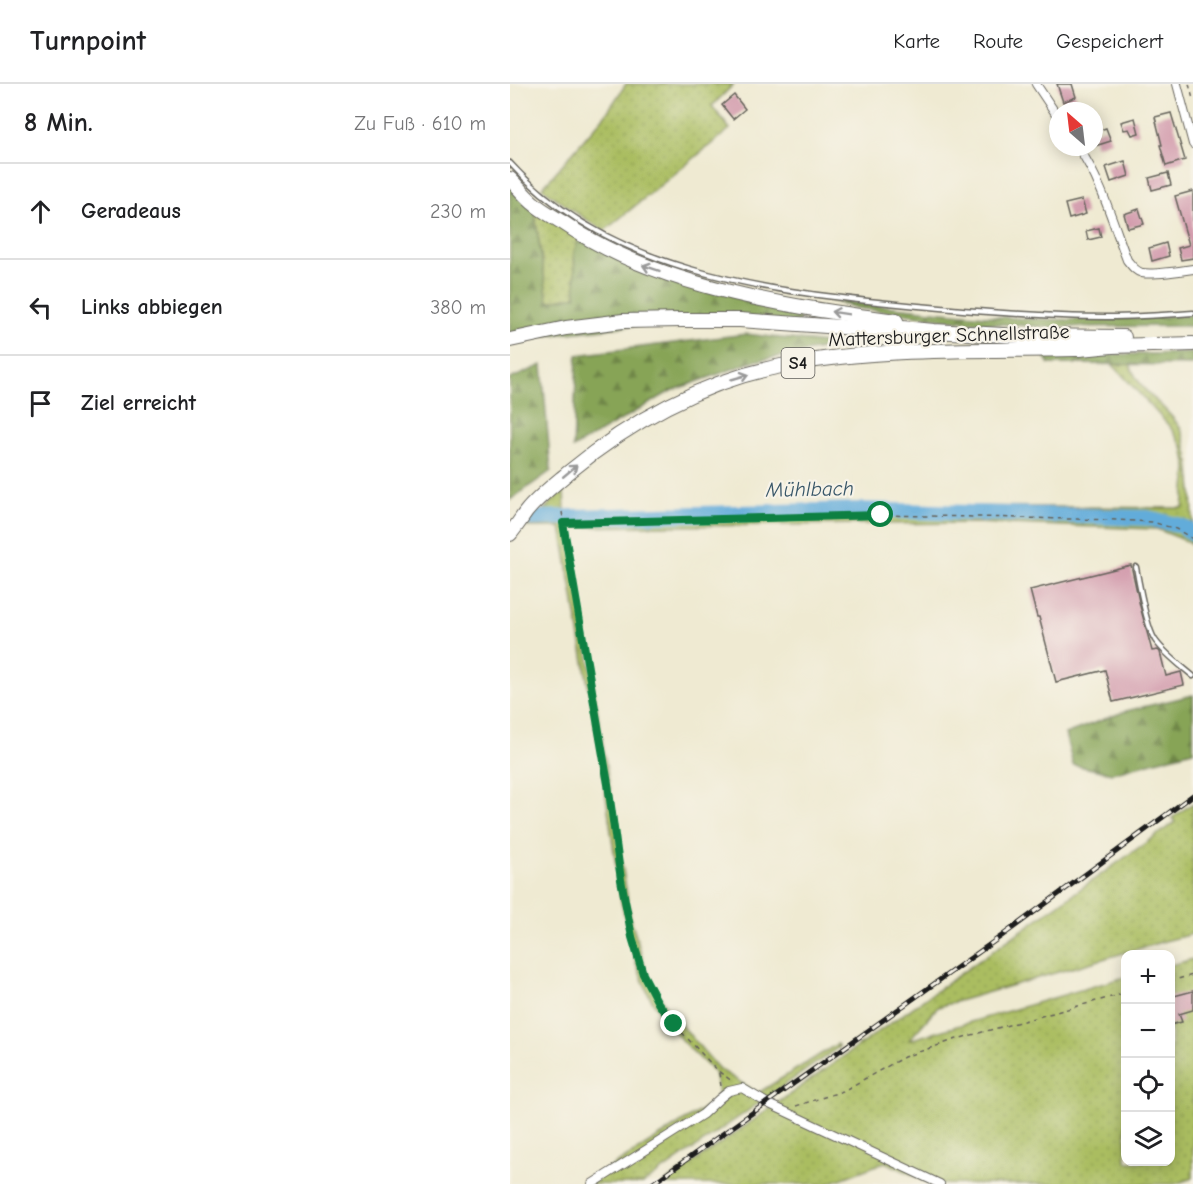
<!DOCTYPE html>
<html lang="de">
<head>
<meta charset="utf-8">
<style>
	:root { --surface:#fff; --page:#f6f6f6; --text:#202124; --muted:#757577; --line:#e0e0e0 }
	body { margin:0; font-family:"Comic Neue",sans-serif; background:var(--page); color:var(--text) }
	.controls { position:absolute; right:18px; bottom:18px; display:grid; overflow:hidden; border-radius:12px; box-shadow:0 3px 15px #0003 }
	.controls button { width:54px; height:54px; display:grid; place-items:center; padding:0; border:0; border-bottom:2px solid var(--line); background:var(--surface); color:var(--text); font:30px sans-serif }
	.compass { position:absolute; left:539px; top:18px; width:54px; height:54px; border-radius:50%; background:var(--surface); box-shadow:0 3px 15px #0003; rotate:332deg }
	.stop { position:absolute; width:18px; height:18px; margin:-14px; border:4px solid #0b8043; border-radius:50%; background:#fff }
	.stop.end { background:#0b8043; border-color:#fff; box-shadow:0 2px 6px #0008 }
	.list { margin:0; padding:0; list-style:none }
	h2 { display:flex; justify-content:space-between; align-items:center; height:78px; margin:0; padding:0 24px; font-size:26px }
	h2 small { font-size:20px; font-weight:400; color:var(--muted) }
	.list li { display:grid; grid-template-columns:39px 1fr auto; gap:18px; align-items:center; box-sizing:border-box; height:96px; padding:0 24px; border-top:2px solid var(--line) }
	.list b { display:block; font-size:22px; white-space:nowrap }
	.list em { font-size:20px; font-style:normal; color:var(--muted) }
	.icon { flex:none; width:33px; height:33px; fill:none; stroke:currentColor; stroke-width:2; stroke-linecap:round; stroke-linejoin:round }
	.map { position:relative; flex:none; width:683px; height:1100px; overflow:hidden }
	header { display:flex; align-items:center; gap:36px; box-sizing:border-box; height:84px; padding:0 30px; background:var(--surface); border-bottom:2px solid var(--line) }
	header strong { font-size:28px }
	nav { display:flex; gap:33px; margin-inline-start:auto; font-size:21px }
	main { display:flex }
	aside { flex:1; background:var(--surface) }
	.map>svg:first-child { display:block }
</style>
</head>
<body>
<header>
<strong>Turnpoint</strong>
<nav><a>Karte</a><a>Route</a><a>Gespeichert</a></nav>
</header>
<main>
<aside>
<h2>8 Min.<small>Zu Fuß · 610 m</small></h2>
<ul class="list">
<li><svg class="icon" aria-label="ahead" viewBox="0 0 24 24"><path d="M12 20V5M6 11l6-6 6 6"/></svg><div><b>Geradeaus</b></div><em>230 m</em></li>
<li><svg class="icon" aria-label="left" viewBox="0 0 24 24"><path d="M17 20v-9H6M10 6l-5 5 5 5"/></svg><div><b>Links abbiegen</b></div><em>380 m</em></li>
<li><svg class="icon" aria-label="arrive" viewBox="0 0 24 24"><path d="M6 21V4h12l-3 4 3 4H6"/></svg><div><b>Ziel erreicht</b></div></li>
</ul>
</aside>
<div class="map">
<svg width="683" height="1100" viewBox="0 0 683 1100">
	<defs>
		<pattern id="grass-dots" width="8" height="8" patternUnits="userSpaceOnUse" patternTransform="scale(1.5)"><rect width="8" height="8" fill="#aabd61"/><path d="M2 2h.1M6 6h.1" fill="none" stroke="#92a254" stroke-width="1.8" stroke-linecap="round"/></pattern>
		<pattern id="forest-firs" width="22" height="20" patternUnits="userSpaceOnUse" patternTransform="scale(1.5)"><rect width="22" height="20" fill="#87a457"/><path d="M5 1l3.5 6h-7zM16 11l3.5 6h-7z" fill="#6e8547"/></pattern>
	</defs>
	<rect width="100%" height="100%" fill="#f7f3e8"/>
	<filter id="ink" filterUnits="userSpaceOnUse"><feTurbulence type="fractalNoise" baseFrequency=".0167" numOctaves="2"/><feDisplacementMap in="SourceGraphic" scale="12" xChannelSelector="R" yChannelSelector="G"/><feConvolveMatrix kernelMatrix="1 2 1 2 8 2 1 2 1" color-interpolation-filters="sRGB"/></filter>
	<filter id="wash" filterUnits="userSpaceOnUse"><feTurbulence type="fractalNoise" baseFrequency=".008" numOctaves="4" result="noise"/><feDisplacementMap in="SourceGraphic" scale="24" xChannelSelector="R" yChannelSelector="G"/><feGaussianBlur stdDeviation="1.35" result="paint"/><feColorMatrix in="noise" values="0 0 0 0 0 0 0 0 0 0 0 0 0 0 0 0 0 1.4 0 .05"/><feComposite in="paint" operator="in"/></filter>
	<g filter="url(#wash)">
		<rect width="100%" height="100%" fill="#efead2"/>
		<g fill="url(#grass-dots)" stroke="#636c3e" stroke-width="1.5">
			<path d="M116,0H224L202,22L220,45L94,147L62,126L32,104L96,30Z"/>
			<path d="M23,118L71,151L64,168L66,212L38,218Z"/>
			<path d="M602,280H620C630,310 656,320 671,345C683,375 683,430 683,463L679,458L647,445L464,439L58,443L121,836L138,893L160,928L209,985L248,1009L327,960L329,963L133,1100H74L204,1018L208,1009L204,988L173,958L151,931L138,910L126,879L111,817L91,677L51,443H17L54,405L55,427L410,422L673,424L677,384L673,363L660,343Z"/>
			<path d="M683,719V850L655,857L428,923L399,956L615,893L616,1078H660L661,881L683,875V1094L665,1100H422L375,1078L317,1100H153L665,738L662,734Z"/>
		</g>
		<g fill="url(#forest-firs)" stroke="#52603a" stroke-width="1.5">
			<path d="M0,95L23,118L38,218L66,212L64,167L71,151L123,178L292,222L289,239L172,236L0,256Z"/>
			<path d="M319,216C387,223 455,232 523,235C577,237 630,234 683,231V242L537,243L458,238L347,224Z"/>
			<path d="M236,250L333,261L245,277L161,307L63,364L67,271Z"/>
			<path d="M683,269V281L539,280L534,272Z"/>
			<path d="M32,281L41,387L0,416V295Z"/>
			<path d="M683,611V667L602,689L563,681L555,650L616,627Z"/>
		</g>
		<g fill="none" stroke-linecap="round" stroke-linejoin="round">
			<path stroke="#62acda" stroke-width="16" d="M22,434L350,426L638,434L671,442L683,449"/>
		</g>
		<g id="blocks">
			<g fill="#d198aa">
				<path d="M547,0H562L566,13L553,18Z"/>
				<path d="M224,11L235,25L223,35L212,21Z"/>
				<path d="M661,29L675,76L656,82L650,61H652L645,33Z"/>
				<path d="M625,34L629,49L622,51L619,45L614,46L611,38Z"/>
				<path d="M596,44L601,57L585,62L584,48Z"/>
				<path d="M615,77L619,92L601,98L596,83Z"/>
				<path d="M658,89L661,101L642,106L639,94Z"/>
				<path d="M683,107V174L671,176L668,164L679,161L665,112Z"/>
				<path d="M572,116L576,130L559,135L555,120Z"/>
				<path d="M629,125L634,140L618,144L614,130Z"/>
				<path d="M589,144L591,153L578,156L576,147Z"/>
				<path d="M656,159L659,172L642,177L639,164Z"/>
				<path d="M621,481L630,522L642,567L648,566L650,568L656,592L671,588L674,601L603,618L595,586L546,598L529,533H527L520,506Z"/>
				<path d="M683,907V926L669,930L672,938L660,941V913Z"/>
			</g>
		</g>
	</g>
	<g filter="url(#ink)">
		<use href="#blocks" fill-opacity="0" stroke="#66645c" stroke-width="1.5"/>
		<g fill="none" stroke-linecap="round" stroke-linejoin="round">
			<g stroke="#66645c" stroke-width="7">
				<g id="lane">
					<path d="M0,79C96,186 253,207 388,220C458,227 527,233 597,233C625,233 654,231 683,229"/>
					<path d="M626,483C629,500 637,544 645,556C655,570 670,581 683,592"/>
				</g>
			</g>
			<g stroke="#66645c" stroke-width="10">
				<g id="street">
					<path d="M526,0L548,33"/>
					<path d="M667,0L683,60"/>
					<path d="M568,63C591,96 603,139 617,176C622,182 625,187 632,189C644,191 670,187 683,185"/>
					<path d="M82,1100L193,1030L209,1015L219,1007L232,1004L257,1019L430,1100"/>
				</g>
			</g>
			<g stroke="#66645c" stroke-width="16">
				<g id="highway">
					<path d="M0,95C7,102 14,111 22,118C31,126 42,132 52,138C146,203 275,222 386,237"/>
					<path d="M0,256L56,244L113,237L172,236H230L359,245L381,243L424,247L510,252L614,253"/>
					<path d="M0,450C6,443 11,435 16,428C28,413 45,400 59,388C122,336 196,296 276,281C372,263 469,267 565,265C578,265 589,263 602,262C629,261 656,261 683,260"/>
				</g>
			</g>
			<g stroke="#66645c" stroke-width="1.5" stroke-dasharray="4.5 4.5" stroke-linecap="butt">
				<path d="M679,0L683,15"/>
				<path d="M52,428L98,700L111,796L122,853L133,890L148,919L164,940L208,987L222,997"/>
				<path d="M53,439L371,431L608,436L642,438L666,445L683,455"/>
				<path d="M660,897L683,891"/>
				<path d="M209,989L211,1002"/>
				<path d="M286,1022L333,1007L394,973L447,955L616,909"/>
			</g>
			<use href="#lane" stroke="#fff" stroke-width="4"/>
			<use href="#street" stroke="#fff" stroke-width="8"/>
			<use href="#highway" stroke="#fff" stroke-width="14"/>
			<g stroke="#1c1c1c" stroke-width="5">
				<path id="rail" d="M142,1100L493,851L683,711"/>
			</g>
			<use href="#rail" stroke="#f7f3e8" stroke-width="3" stroke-dasharray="9" stroke-linecap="butt"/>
		</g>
		<defs><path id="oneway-shaft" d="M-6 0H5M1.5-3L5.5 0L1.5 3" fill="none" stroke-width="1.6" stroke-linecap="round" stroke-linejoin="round" transform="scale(1.5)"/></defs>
		<g stroke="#999">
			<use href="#oneway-shaft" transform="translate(141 184) rotate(-161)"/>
			<use href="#oneway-shaft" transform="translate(330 229) rotate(-171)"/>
			<use href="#oneway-shaft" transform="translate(230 293) rotate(-16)"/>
			<use href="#oneway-shaft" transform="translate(60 387) rotate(-40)"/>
		</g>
	</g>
	<g fill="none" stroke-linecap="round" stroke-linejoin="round" filter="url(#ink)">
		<path stroke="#0b8043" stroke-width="8" d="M164,940L148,919L133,890L122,853L111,796L98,700L53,439L371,431"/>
	</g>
	<g text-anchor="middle" stroke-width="4.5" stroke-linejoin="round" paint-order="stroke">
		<rect fill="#f7f3e8" stroke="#5e5c59" stroke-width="1.5" x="271.5" y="264" width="33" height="30" rx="4.5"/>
		<g font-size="18" font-weight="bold" fill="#1c1c1c">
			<text x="288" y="285">S4</text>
		</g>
		<g font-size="20" fill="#1c1c1c" stroke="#f7f3e8">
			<text transform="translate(439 251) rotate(-2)" y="7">Mattersburger Schnellstraße</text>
		</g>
		<g font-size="21" font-style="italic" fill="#385668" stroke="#f7f3e8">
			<text transform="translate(300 405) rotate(-1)" y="7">Mühlbach</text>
		</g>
	</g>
</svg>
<div class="controls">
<button>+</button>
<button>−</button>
<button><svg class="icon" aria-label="locate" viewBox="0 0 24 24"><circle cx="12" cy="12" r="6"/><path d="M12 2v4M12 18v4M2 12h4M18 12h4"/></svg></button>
<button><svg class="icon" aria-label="layers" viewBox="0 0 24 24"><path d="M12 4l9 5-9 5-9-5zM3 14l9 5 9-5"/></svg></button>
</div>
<svg class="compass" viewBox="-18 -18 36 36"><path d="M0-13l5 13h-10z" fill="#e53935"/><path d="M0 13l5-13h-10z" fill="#757577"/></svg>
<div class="stop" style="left:371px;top:431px"></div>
<div class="stop end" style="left:164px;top:940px"></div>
</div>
</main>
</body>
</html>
